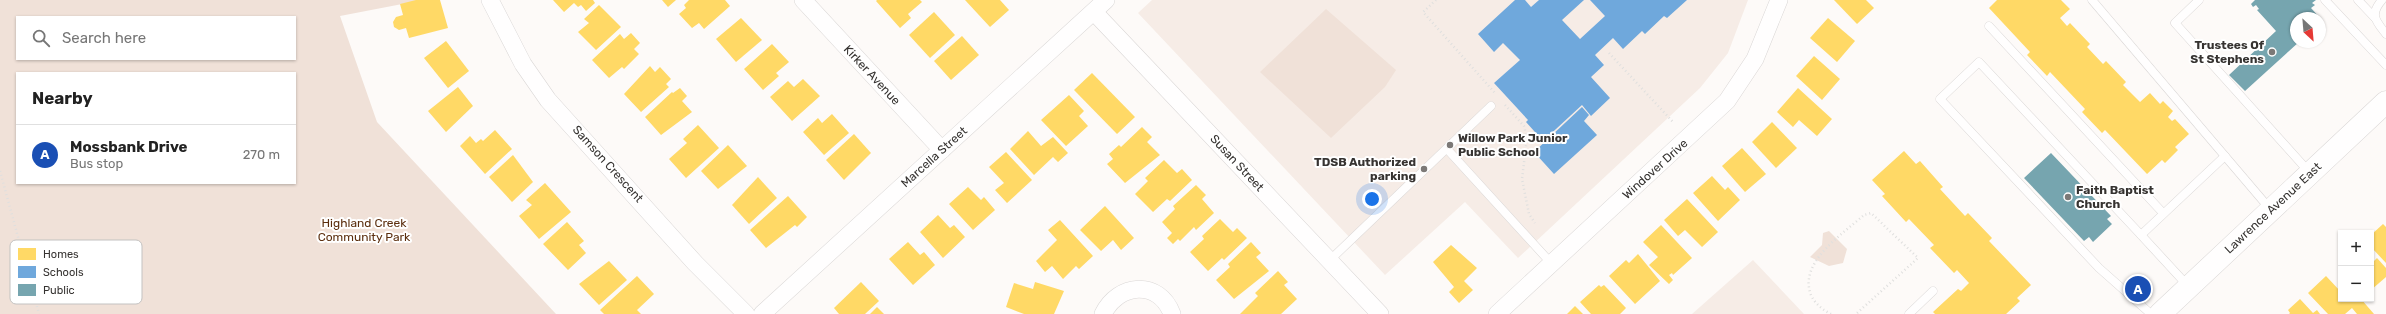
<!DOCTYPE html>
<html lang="en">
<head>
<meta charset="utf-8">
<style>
	:root { --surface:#fff; --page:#f2f2f2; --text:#222; --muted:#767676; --line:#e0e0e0; --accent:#7c7977 }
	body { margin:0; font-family:Rubik,sans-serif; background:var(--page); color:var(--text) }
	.controls { position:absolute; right:12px; bottom:12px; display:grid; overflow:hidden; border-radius:0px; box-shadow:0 1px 3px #0004 }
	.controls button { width:36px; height:36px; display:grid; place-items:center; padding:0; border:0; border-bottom:1px solid var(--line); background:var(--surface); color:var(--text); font:20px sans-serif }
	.compass { position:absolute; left:2290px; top:12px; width:36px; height:36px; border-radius:50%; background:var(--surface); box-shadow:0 1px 3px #0004; rotate:154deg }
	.you { position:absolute; left:1372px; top:199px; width:14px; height:14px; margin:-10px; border:3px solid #fff; border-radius:50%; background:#1a73e8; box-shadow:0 0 0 6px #1a73e833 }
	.badge { display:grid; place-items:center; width:26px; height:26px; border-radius:50%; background:var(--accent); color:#fff; font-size:13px; font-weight:700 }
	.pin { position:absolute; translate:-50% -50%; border:2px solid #fff; box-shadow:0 1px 4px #0006 }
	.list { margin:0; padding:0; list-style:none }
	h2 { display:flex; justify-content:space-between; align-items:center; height:52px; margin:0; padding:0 16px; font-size:17px }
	h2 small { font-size:13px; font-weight:400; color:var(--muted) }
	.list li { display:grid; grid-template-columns:26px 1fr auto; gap:12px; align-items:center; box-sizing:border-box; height:60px; padding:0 16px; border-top:1px solid var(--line) }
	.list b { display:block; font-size:15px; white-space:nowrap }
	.list p { margin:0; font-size:13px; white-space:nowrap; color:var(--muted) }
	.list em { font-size:13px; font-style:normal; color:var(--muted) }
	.icon { flex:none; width:22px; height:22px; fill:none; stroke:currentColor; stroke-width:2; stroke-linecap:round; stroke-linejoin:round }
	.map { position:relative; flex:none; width:2386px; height:314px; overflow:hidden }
	.search { position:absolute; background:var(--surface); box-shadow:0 1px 3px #0004; left:16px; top:16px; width:280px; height:44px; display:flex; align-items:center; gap:10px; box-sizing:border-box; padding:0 14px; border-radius:0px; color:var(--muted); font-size:15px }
	.panel { position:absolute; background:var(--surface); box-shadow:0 1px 3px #0004; left:16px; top:72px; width:280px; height:112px; border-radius:0px }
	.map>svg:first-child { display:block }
</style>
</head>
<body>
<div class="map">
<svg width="2386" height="314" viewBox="0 0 2386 314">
	<rect width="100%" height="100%" fill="#fdfaf8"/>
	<g fill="#f6ece6">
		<path d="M1152,0H1748L1728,53L1700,88L1518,258L1465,202L1385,275L1138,13Z"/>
		<path d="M1753,260L1804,314H1692Z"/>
	</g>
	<g fill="#f0e1d8" fill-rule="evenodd">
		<path d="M0,0H423L340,16L377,122L556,314H0ZM17,17H295V59H17ZM17,73H295V183H17Z"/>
		<path d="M1326,9L1396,70L1385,87L1331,138L1260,72Z"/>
		<path d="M1829,231L1847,249L1843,263L1829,266L1810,257L1822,245L1823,233Z"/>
	</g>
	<g fill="#ffd966">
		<path d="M416,0H440L448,28L409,38L406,28L399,30L394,27L393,22L396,17L403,15L400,4Z"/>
		<path d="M553,0H593L595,3L586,11L581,5L578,7L574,3L564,12Z"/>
		<path d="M662,0H676L668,7Z"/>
		<path d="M689,0H725L730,6L704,29L699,23L692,28L679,14L686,8L684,5Z"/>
		<path d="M877,0H920L922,2L908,14L911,18L900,28L876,1Z"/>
		<path d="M965,0H1000L1009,10L990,27Z"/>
		<path d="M1834,0H1866L1874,8L1857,24Z"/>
		<path d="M1997,0H2061L2070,9L2060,18L2067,26L2070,23L2090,44L2087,47L2103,64L2106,61L2126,82L2123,85L2140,102L2150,93L2160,104L2163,101L2173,111L2168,117L2172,121L2175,119L2189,134L2175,147L2178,150L2165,163L2162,160L2147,174L2105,130L2102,133L2082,112L2085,109L2050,72L2047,76L2027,55L2030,52L1989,8Z"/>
		<path d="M599,5L621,27L596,50L578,32L589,23L584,19Z"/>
		<path d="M934,12L955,35L930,58L909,35Z"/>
		<path d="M741,18L762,40L736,62L716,39Z"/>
		<path d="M1828,18L1855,41L1837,62L1810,38Z"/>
		<path d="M631,33L640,43L634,49L639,54L624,69L622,67L609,78L592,60L620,34L624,39Z"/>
		<path d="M962,36L979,55L951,80L934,61Z"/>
		<path d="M446,41L469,71L448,88L424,58Z"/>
		<path d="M772,44L789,62L776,73L779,76L763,90L744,69Z"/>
		<path d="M1814,56L1840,79L1822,100L1796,76Z"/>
		<path d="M650,66L655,72L660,67L671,79L666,84L669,87L641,112L624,94Z"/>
		<path d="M1092,73L1135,117L1117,134L1074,90Z"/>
		<path d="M803,79L820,96L792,121L770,97L788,81L794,87Z"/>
		<path d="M458,87L473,106L446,132L428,111Z"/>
		<path d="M680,88L687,96L682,101L692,112L661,135L645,117L672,92L673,93Z"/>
		<path d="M1798,88L1832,119L1817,136L1799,120L1793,127L1777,112Z"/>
		<path d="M1069,95L1084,111L1079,116L1088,126L1066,146L1041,120Z"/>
		<path d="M832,114L849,133L824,155L803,132L818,118L822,123Z"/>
		<path d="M1772,122L1797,148L1776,168L1752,142Z"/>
		<path d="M698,125L719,148L686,178L669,159L687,143L683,139Z"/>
		<path d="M1142,127L1152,137L1147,142L1160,155L1125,183L1107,164L1113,159L1109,154L1119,145L1121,147Z"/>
		<path d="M495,130L512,149L485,174L460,146L470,136L476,143L481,139L483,141Z"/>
		<path d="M1028,131L1041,146L1053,137L1068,153L1058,162L1053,157L1034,175L1010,149Z"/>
		<path d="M854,134L871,153L844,180L826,160Z"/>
		<path d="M728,145L747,166L718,189L701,171Z"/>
		<path d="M1742,148L1766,174L1745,192L1722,166Z"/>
		<path d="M1904,151L1916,164L1920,161L1943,187L1940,189L1965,216L1968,213L1992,238L1989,241L2031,285L2017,298L2020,301L2006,314H1935L1933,312L1958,289L1961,291L1969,283L1957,270L1954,273L1930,248L1934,245L1909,219L1906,222L1882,196L1885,194L1872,180Z"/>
		<path d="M1006,152L1032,180L1007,203L995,190L1004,183L989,167Z"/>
		<path d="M513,155L533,182L512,202L489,177Z"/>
		<path d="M1164,160L1177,173L1182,169L1192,180L1170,201L1167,199L1153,212L1135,194L1148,181L1145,178Z"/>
		<path d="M1712,176L1725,190L1728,187L1740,200L1718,221L1693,193Z"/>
		<path d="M758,177L777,198L749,224L732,205Z"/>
		<path d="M545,183L571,212L539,239L519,216L532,205L526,200Z"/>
		<path d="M1196,185L1206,195L1202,199L1214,213L1196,230L1194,227L1180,241L1178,239L1173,244L1167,238L1172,233L1162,222L1175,209L1173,206Z"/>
		<path d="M968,187L981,200L984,197L995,210L973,230L949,204Z"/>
		<path d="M788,196L807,217L797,227L795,225L766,248L750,230Z"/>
		<path d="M1687,199L1718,232L1702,247L1685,230L1678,236L1664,220Z"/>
		<path d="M1105,206L1134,238L1121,250L1113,240L1101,251L1080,230Z"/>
		<path d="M938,215L950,228L954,225L965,237L943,258L920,232Z"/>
		<path d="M1220,219L1233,232L1237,228L1247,238L1224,260L1222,258L1208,271L1190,252L1204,239L1202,236Z"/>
		<path d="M1060,220L1093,256L1079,269L1076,266L1063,279L1052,266L1045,272L1036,261L1057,240L1048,230Z"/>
		<path d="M567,222L584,241L579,245L586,253L568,270L543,244Z"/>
		<path d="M2383,224L2386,227V263L2371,247V235Z"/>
		<path d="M1661,225L1692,258L1673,275L1672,273L1669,275L1673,280L1669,284L1649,265L1658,257L1643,242Z"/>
		<path d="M908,242L920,255L924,252L935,265L913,285L889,259Z"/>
		<path d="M1251,242L1261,253L1256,257L1269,271L1234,299L1216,280L1230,267L1228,264Z"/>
		<path d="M1451,245L1477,268L1464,281L1473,290L1459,303L1449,292L1454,287L1433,262Z"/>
		<path d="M1638,254L1660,281L1635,304L1609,276L1626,260L1629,263Z"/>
		<path d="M2377,258L2386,268V277L2371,290V264Z"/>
		<path d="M609,261L627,280L599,305L579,284Z"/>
		<path d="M1278,271L1288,282L1284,285L1297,299L1281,314H1240L1258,296L1255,293Z"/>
		<path d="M637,276L654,294L637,310L641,314H604L600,310Z"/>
		<path d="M2326,276L2341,292V299H2361L2374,314H2357L2352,308L2345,314H2328L2308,293Z"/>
		<path d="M861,282L879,301L865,314H839L834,308Z"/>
		<path d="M1035,282L1064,291L1054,314H1024L1006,307L1014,283L1033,289Z"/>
		<path d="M1599,285L1601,287L1604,285L1626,308L1620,314H1591L1580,302Z"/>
		<path d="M2300,299L2313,313L2317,310L2320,314H2289L2290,313L2288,310Z"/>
		<path d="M1575,306L1583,314H1567Z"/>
		<path d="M877,307L884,314H870Z"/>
	</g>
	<g fill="#6fa8dc">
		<path d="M1515,0H1525L1531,7L1539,0H1584L1562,20L1580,39L1605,16L1590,0H1687L1667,18L1664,16L1645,34L1642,31L1623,49L1613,38L1595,55L1604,65L1591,77L1610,98L1591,116L1582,105L1543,141L1526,122L1528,120L1494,83L1520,60L1503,43L1494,52L1478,34Z"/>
		<path d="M1582,107L1589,115L1584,121L1597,135L1554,174L1534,152Z"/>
	</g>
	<g fill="#76a5af">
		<path d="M2255,0H2316L2312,3L2315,5L2311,8L2320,18H2296V42H2299L2245,91L2229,75L2276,31L2257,10L2259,9L2256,5L2253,7L2251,4Z"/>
		<path d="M2051,153L2111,216L2107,219L2112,224L2093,242L2089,237L2084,241L2024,178Z"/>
	</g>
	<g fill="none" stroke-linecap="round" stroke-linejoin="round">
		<g stroke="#dad7d6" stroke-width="9">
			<g id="lane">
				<path d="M2092,0L2270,209"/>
				<path d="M2199,0L2175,23L2310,173"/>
				<path d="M2325,0L2386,65"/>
				<path d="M2358,0L2375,18"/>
				<path d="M2382,0C2369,15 2376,21 2386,34"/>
				<path d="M1989,26L2163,213"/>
				<path d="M1447,149L1551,263"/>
				<path d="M2141,235L1979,62L1940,99L2099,268L2151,314"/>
				<path d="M1330,260L1491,106"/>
				<path d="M2188,286L2141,235L2225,156"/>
				<path d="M1909,314L1933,291"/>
			</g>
		</g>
		<g stroke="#dad7d6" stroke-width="18">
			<g id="street">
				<path d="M490,0L523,64L548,100L695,263L746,314"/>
				<path d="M803,0L942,150"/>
				<path d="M1094,12L1380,314"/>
				<path d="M762,314L1106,0"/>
				<path d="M1103,314C1118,283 1159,279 1172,314"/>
				<path d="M1497,314L1727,101L1755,59L1779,0"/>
			</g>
		</g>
		<g stroke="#dad7d6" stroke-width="23">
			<path id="secondary" d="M2160,314L2386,102"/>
		</g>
		<g stroke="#dfdfde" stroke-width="2.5" stroke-dasharray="1 3" stroke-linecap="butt">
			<path d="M1436,0L1423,12L1495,93"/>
			<path d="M1609,53L1673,122"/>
			<path d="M1505,105L1524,126L1527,138L1522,179L1529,214L1535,223"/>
			<path d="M0,171L39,314"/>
			<path d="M1831,314C1823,310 1815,304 1811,295C1798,262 1843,234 1864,215L1871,213L1918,258L1856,314"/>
		</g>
		<use href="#lane" stroke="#fffefe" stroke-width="8"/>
		<use href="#street" stroke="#fffefe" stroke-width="17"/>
		<use href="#secondary" stroke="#fffefe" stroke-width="22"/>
	</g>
	<g fill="#7c7977" stroke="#fff" stroke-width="1.5">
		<circle cx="2272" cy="52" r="4"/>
		<circle cx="1450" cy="145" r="4"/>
		<circle cx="1424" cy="169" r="4"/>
		<circle cx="2068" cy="197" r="4"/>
	</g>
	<g text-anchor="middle" stroke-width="4" stroke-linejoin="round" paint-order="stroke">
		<g font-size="12" font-weight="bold" fill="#363331" stroke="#fff" text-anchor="end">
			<text x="2264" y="49">Trustees Of<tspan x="2264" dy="14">St Stephens</tspan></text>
			<text x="1458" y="142" text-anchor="start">Willow Park Junior<tspan x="1458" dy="14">Public School</tspan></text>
			<text x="1416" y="166">TDSB Authorized<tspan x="1416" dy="14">parking</tspan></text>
			<text x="2076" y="194" text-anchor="start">Faith Baptist<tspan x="2076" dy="14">Church</tspan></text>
		</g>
		<g font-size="12" fill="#363331" stroke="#fff">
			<text transform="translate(872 75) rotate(47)" y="4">Kirker Avenue</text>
			<text transform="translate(934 157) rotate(-42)" y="4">Marcella Street</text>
			<text transform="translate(1237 163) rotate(47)" y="4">Susan Street</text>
			<text transform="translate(608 164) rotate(48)" y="4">Samson Crescent</text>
			<text transform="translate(1655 169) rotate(-42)" y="4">Windover Drive</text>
			<text transform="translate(2273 208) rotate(-43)" y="4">Lawrence Avenue East</text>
		</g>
		<g font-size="12" fill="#5b2e0e" stroke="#fff">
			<text x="364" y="227">Highland Creek<tspan x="364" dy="14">Community Park</tspan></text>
		</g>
	</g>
	<rect x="10" y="240" width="132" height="64" rx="6" fill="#fff" stroke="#c3c2c1" stroke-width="1"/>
	<rect x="18" y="248" width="18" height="12" fill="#ffd966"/>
	<rect x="18" y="266" width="18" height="12" fill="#6fa8dc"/>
	<rect x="18" y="284" width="18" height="12" fill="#76a5af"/>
	<g font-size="11" fill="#363331">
		<text x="43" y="258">Homes</text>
		<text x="43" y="276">Schools</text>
		<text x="43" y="294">Public</text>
	</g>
</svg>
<div class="controls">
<button>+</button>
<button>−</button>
</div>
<svg class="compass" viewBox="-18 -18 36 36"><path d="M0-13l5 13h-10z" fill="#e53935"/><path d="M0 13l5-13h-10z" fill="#767676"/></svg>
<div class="you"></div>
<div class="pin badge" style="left:2138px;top:289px;background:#1a4fb4">A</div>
<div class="search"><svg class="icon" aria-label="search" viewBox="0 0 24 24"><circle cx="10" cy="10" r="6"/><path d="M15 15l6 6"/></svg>Search here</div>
<section class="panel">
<h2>Nearby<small></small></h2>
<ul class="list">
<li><span class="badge" style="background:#1a4fb4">A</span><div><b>Mossbank Drive</b><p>Bus stop</p></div><em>270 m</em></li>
</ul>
</section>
</div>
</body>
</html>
